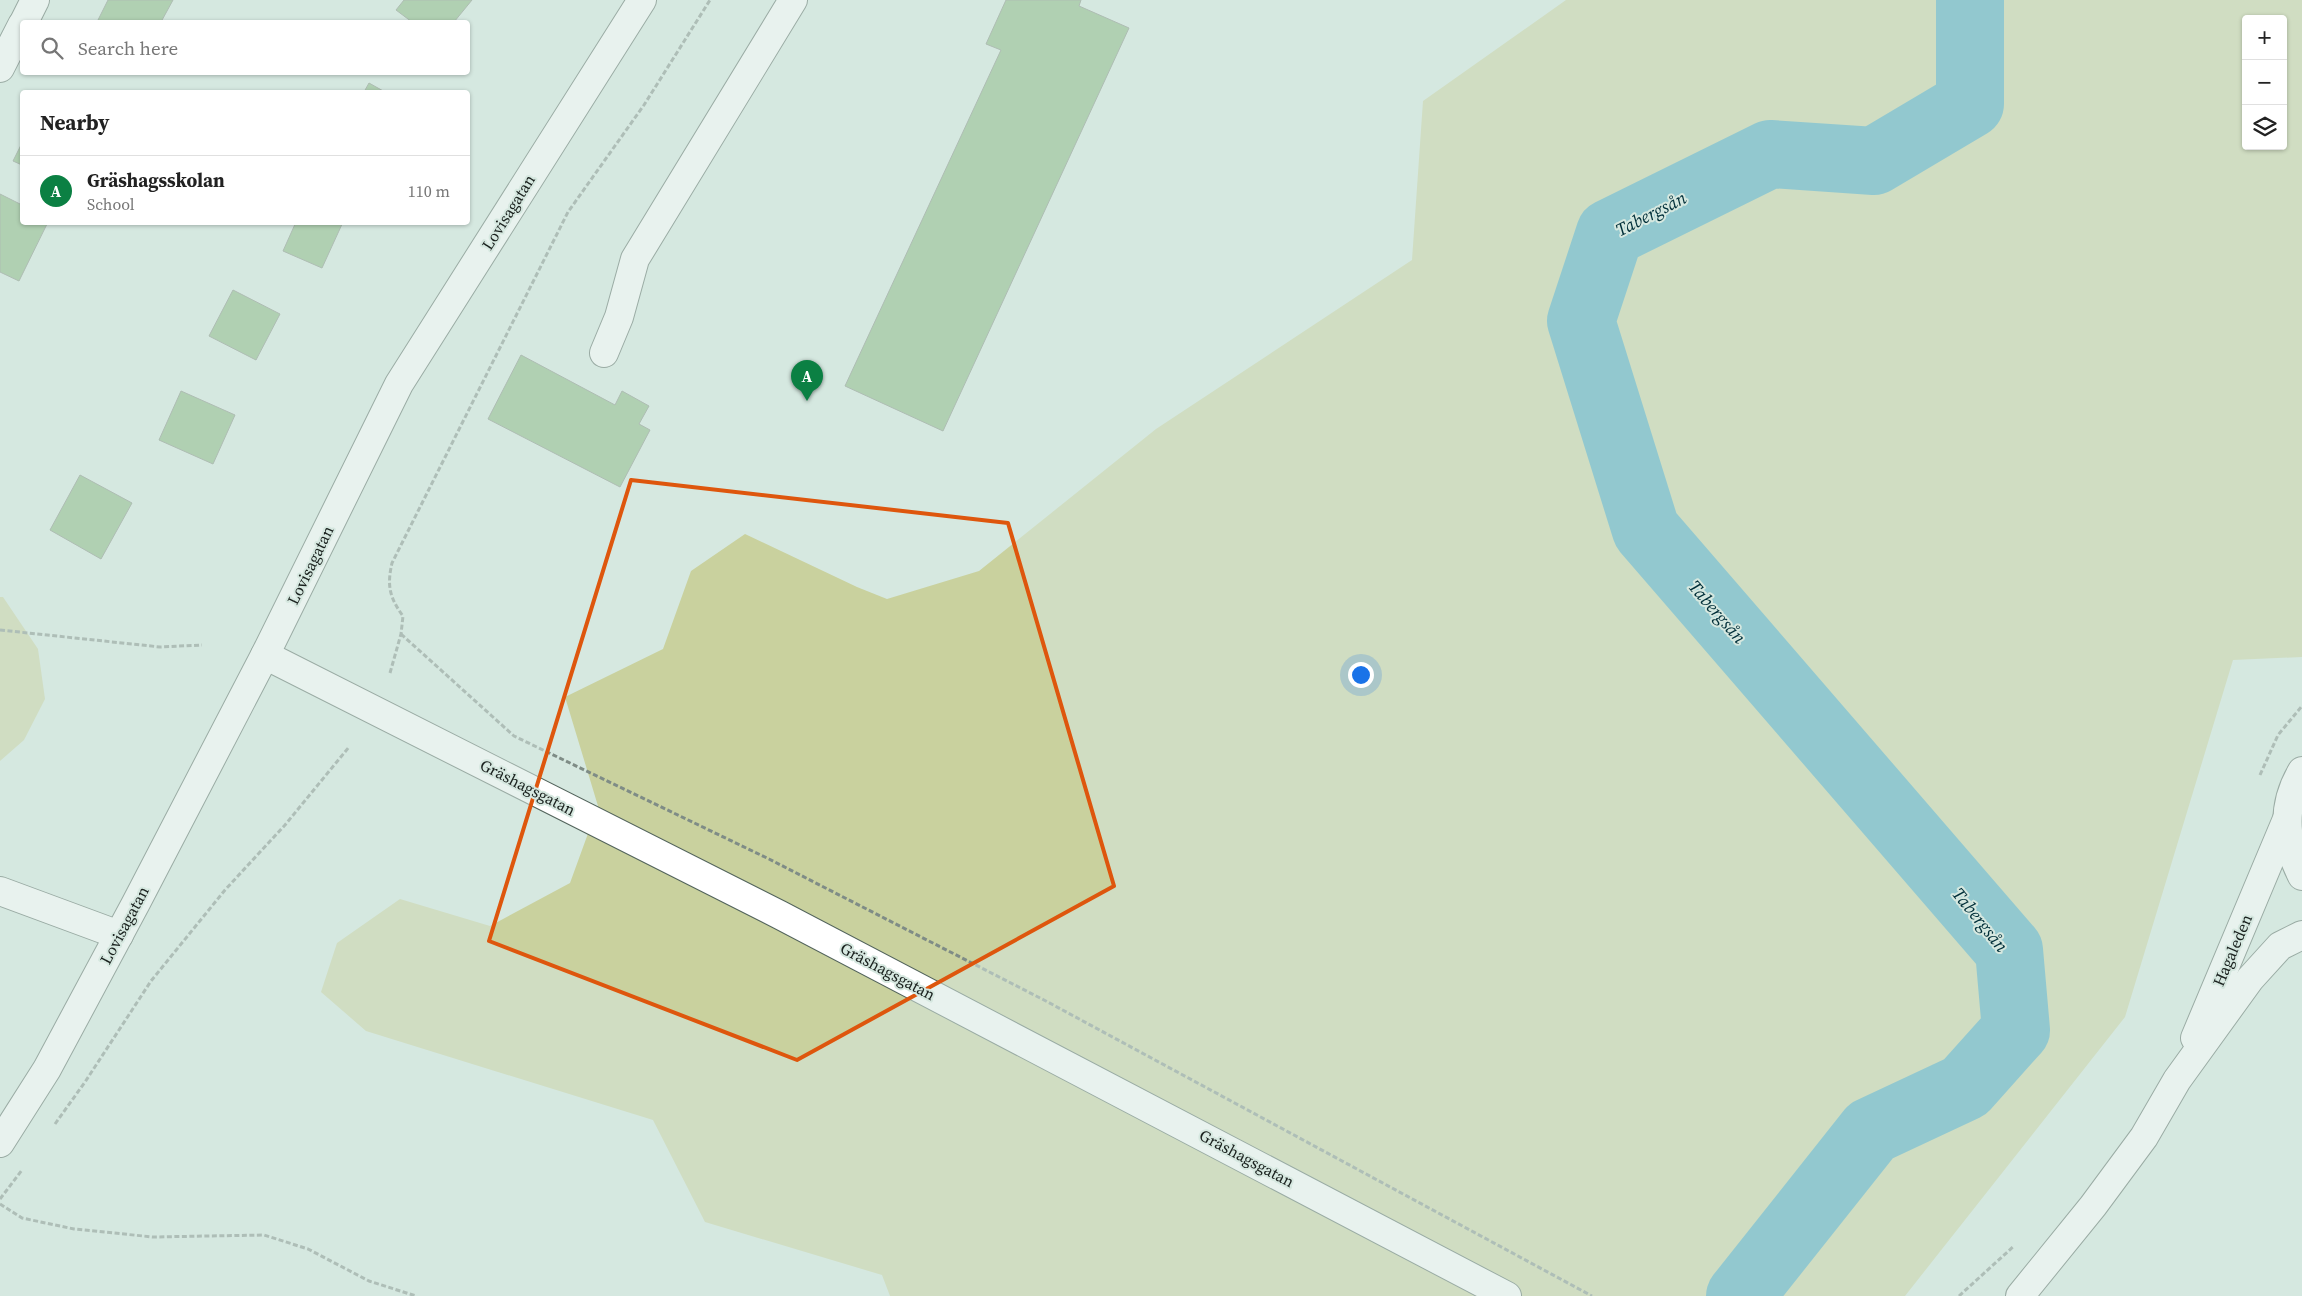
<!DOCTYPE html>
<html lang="en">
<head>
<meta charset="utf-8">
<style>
	:root { --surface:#fff; --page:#f2f2f2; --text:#222; --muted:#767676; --line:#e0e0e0; --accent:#0b8043 }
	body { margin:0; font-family:"Source Serif 4",serif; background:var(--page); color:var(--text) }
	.controls { position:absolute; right:15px; top:15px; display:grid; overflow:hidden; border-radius:5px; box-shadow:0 1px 4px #0004 }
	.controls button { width:45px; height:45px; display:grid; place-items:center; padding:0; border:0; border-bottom:1px solid var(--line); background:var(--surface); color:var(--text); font:25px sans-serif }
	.you { position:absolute; left:1360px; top:674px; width:18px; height:18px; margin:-12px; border:4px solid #fff; border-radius:50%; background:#1a73e8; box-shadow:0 0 0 8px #1a73e833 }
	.badge { display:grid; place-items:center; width:32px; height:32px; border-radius:50%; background:var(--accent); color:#fff; font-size:16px; font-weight:700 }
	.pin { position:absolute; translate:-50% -41px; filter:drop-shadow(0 1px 2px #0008) }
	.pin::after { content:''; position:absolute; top:26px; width:18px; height:15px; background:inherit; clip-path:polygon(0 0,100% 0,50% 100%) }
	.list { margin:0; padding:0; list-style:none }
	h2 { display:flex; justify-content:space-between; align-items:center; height:65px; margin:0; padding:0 20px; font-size:21px }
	h2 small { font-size:16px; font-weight:400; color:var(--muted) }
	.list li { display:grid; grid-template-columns:32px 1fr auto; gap:15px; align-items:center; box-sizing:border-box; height:70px; padding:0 20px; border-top:1px solid var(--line) }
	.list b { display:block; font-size:19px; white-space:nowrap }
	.list p { margin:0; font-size:16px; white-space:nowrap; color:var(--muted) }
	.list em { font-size:16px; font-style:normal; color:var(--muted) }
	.icon { flex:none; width:28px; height:28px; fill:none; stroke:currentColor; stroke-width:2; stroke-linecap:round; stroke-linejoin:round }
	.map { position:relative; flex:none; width:2302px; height:1296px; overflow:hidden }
	.search { position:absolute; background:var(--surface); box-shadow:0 1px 4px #0004; left:20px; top:20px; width:450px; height:55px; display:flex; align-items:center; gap:12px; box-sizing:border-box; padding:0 18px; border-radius:5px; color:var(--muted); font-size:19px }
	.panel { position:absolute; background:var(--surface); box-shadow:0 1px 4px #0004; left:20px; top:90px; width:450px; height:135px; border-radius:5px }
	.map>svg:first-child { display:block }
</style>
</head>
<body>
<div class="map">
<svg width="2302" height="1296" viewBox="0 0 2302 1296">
	<rect width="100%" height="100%" fill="#d6e8e0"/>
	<g fill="#c9d19e" fill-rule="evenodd">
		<path d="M1566,0H2302V657L2233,660L2125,1017L1905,1296H890L882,1275L705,1222L653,1120L366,1031L321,992L337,943L400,899L490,926L570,883L598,806L565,697L663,649L691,571L745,534L857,587L887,599L979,571L1156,429L1412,260L1423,101ZM2246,19H2283V146H2246Z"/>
		<path d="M0,597H3L38,649L45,699L24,740L0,761Z"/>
	</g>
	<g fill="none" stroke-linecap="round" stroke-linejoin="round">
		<path stroke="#42a3bb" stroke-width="68" d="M1740,1296L1871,1131L1965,1087L2016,1030L2009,950L1646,530L1581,321L1610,233L1770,154L1874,161L1970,104V0"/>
	</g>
	<g fill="#83b47b" stroke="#7e897c">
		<path d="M108,0H173L161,22H97Z"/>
		<path d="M404,0H472L454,22H412L396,10Z"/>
		<path d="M1006,0H1081L1079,6L1129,28L943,431L845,386L1001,50L986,44Z"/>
		<path d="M369,83L385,92H364Z"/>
		<path d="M22,143V165L13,161Z"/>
		<path d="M0,194L22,205V222H48L19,281L0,272Z"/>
		<path d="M296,222H343L322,268L283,251Z"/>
		<path d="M233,290L280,314L256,360L209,336Z"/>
		<path d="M521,355L615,405L622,391L649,406L639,424L650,430L620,487L488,419Z"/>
		<path d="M181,391L235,415L213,464L159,440Z"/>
		<path d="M80,475L132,503L101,559L50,530Z"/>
	</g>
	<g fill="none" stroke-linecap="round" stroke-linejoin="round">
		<g stroke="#53645c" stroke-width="30">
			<g id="minor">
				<path d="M24,22L35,0"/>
				<path d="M0,68L22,25"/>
				<path d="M604,353L619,317L635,259L793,0"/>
				<path d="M265,655L780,915L1507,1296"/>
				<path d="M2302,771C2281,806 2284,841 2302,876"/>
				<path d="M0,891L119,935"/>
				<path d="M2195,1038L2287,819"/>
				<path d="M0,1143L47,1069L136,903L265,655L399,384L642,0"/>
				<path d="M2020,1296L2093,1206L2144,1137L2177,1080L2250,979L2280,946L2302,935"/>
			</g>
		</g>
		<g stroke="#7f8c86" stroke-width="3" stroke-dasharray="5 2.5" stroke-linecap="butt">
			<path d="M0,630L160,647L202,645"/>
			<path d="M401,634L514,736L769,859L1044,1000L1592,1296"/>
			<path d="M390,673L401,634L403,616C389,597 387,585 392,563L568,212L644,105L710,0"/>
			<path d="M2260,775L2278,735L2302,706"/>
			<path d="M55,1124L85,1082L151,981L225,890L285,825L349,747"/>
			<path d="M0,1199L22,1170"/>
			<path d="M0,1204L22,1218L74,1229L153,1237L264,1235L308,1249L369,1281L416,1296"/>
			<path d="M1959,1296L2014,1246"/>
		</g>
		<use href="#minor" stroke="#fff" stroke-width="28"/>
	</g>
	<path d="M0 0H2302V1296H0ZM631,480L1008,523L1114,886L797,1060L489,941Z" fill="#d6e8e0" fill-opacity=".55" fill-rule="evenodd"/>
	<path fill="none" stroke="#de560d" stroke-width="4" stroke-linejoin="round" d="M631,480L1008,523L1114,886L797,1060L489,941Z"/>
	<g text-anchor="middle" stroke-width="4" stroke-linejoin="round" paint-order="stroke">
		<g font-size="16" fill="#1a211e" stroke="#d6e8e0">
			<text transform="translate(508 212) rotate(-58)" y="6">Lovisagatan</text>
			<text transform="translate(310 565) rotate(-64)" y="6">Lovisagatan</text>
			<text transform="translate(528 787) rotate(27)" y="6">Gräshagsgatan</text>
			<text transform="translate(124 925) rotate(-62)" y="6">Lovisagatan</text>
			<text transform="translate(2232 950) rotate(-67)" y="6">Hagaleden</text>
			<text transform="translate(888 971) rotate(28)" y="6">Gräshagsgatan</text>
			<text transform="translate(1247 1158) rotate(28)" y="6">Gräshagsgatan</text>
		</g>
		<g font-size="18" font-style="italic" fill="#002f39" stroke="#d6e8e0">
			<text transform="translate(1651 214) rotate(-27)" y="6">Tabergsån</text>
			<text transform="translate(1717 612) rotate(49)" y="6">Tabergsån</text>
			<text transform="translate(1980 920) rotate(51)" y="6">Tabergsån</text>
		</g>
	</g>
</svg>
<div class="controls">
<button>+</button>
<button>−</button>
<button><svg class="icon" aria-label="layers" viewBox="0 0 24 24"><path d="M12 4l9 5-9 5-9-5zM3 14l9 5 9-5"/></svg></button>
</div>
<div class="you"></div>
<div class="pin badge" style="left:807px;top:401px">A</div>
<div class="search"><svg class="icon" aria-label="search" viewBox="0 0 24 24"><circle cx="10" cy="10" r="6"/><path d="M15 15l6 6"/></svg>Search here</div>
<section class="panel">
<h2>Nearby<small></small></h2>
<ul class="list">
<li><span class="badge">A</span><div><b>Gräshagsskolan</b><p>School</p></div><em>110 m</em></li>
</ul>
</section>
</div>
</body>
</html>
